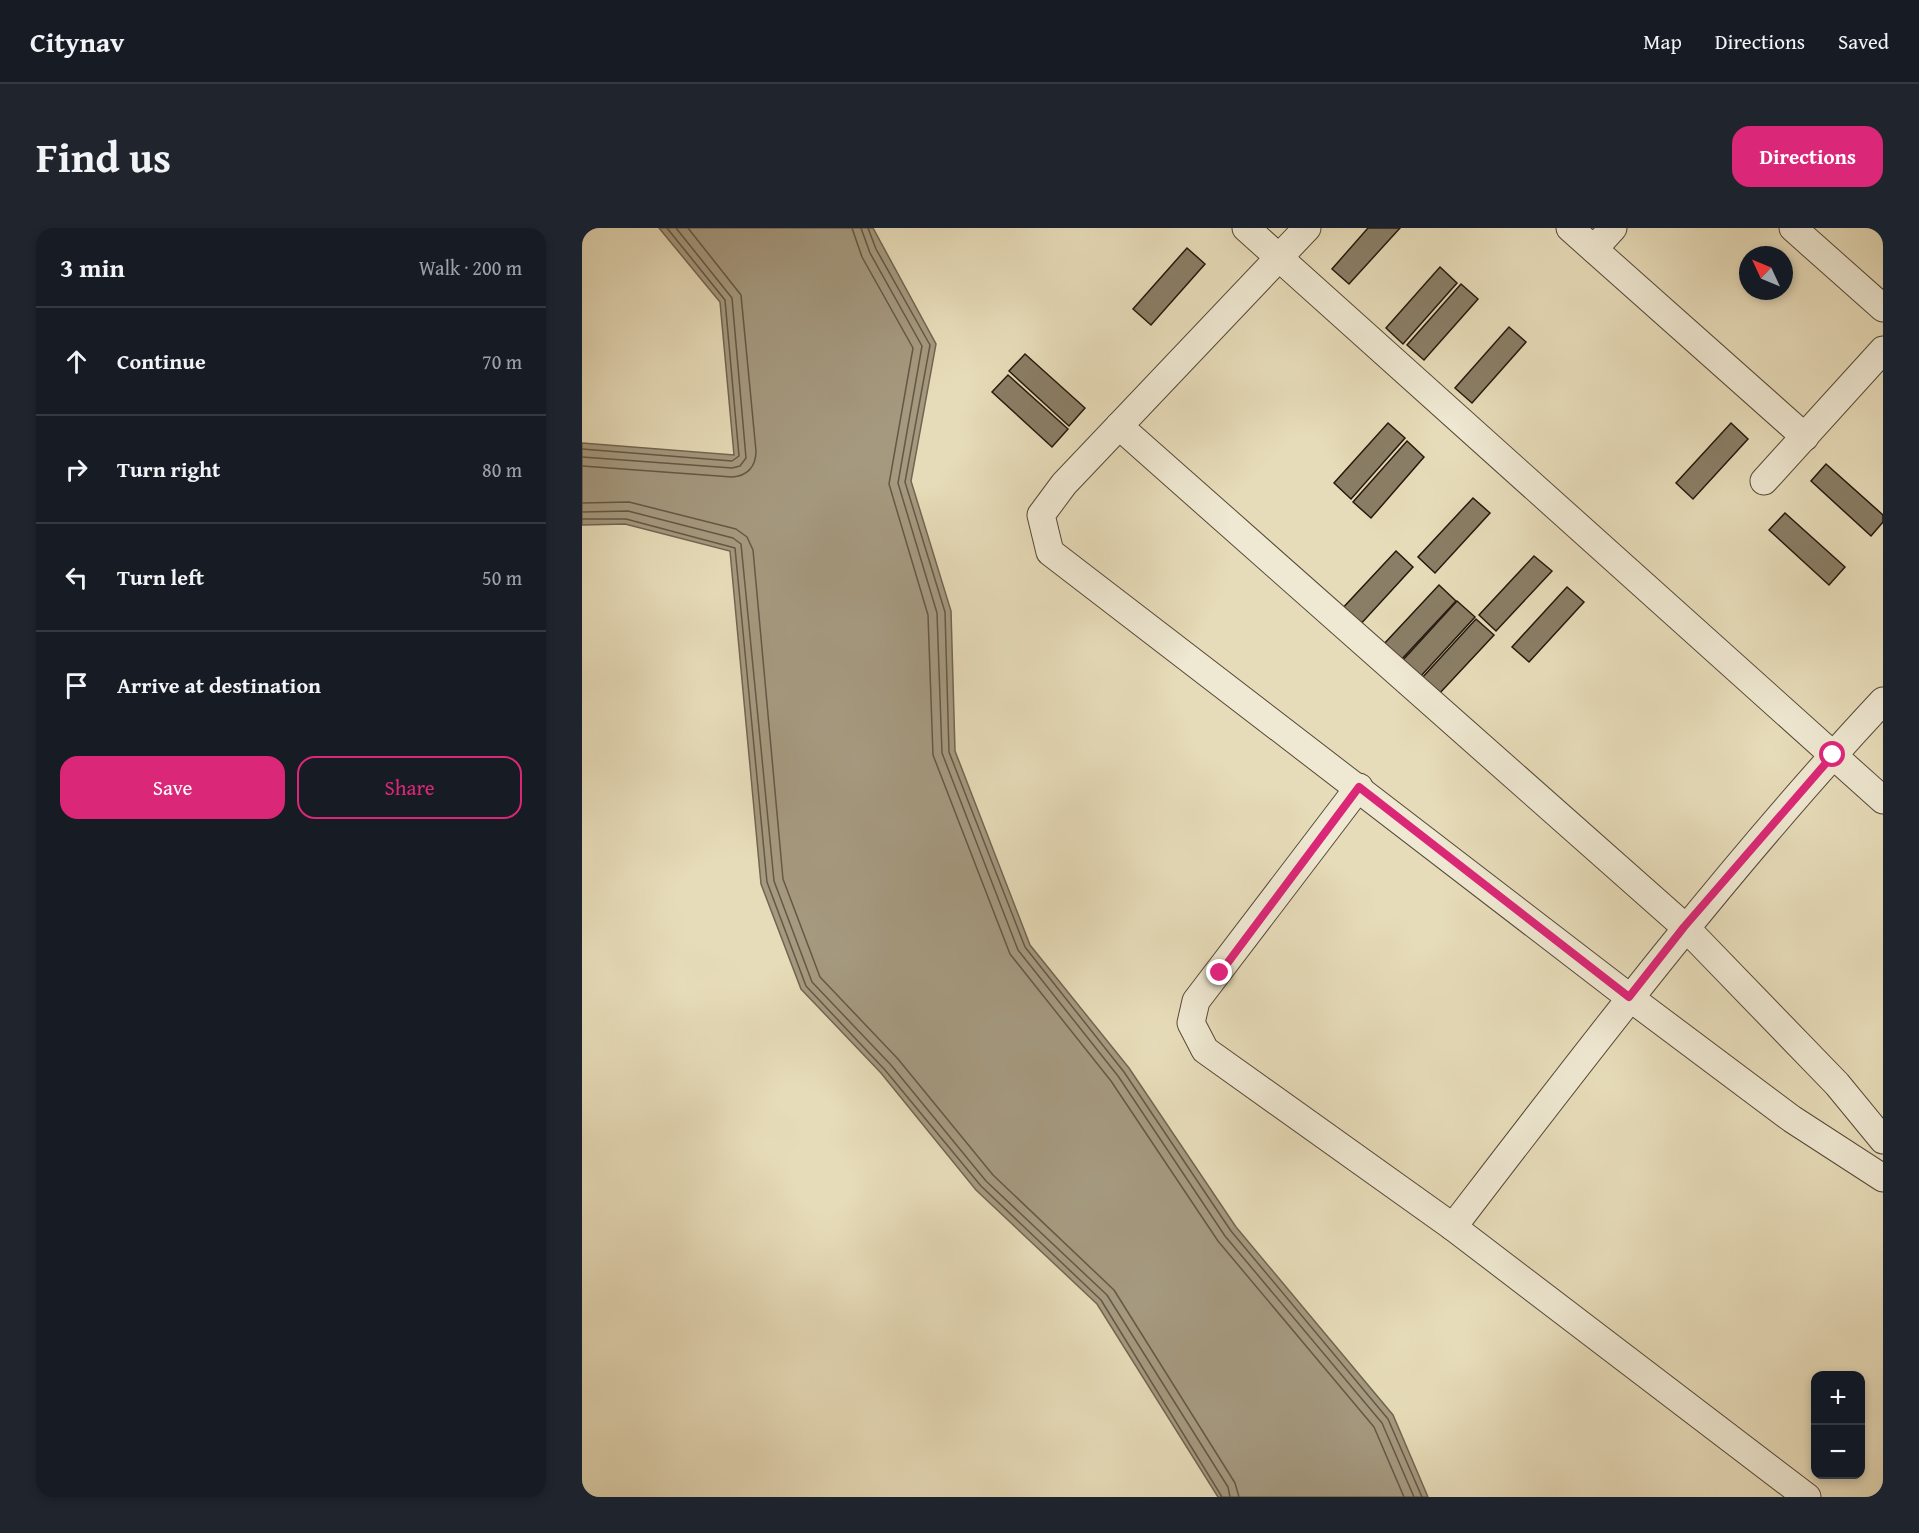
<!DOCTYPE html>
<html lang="en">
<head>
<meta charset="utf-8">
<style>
	:root { --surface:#171b24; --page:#20242c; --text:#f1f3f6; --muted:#9ea1a6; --line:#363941; --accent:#db2777 }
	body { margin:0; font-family:"Gentium Book Plus",serif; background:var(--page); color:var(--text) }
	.controls { position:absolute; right:18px; bottom:18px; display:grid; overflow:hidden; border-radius:12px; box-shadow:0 3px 9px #0003 }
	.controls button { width:54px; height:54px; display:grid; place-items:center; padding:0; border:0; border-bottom:2px solid var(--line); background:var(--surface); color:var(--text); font:30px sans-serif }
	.compass { position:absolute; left:1157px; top:18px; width:54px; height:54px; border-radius:50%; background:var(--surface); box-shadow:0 3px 9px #0003; rotate:314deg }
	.stop { position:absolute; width:18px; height:18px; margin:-14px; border:4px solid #db2777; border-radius:50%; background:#fff }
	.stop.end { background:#db2777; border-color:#fff; box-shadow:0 2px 6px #0008 }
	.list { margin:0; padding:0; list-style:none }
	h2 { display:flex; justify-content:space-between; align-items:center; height:78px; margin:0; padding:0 24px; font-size:26px }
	h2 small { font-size:20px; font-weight:400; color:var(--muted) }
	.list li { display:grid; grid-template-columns:39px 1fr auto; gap:18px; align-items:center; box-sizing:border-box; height:108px; padding:0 24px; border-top:2px solid var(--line) }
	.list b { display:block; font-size:22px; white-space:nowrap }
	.list em { font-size:20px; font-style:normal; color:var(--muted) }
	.actions { display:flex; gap:12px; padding:18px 24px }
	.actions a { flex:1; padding:14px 0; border:2px solid var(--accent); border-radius:18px; text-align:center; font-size:21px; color:var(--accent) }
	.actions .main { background:var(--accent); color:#fff }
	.icon { flex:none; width:33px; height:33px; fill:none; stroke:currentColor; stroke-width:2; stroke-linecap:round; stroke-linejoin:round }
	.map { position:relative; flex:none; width:1301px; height:1269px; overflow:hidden; border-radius:18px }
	header { display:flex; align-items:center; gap:36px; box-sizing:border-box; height:84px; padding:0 30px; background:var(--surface); border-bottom:2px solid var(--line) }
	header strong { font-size:28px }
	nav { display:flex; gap:33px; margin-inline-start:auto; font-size:21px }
	.intro { display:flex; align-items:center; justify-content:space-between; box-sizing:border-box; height:144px; padding:0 36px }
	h1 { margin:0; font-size:42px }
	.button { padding:15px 27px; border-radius:18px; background:var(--accent); color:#fff; font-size:21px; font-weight:700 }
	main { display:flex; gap:36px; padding:0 36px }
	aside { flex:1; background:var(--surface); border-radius:18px; box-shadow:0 3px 9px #0003 }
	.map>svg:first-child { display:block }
</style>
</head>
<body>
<header>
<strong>Citynav</strong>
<nav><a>Map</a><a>Directions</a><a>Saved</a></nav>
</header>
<div class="intro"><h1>Find us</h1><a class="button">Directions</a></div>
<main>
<aside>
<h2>3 min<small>Walk · 200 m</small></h2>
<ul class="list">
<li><svg class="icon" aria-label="ahead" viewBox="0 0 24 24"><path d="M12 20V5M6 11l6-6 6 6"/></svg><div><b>Continue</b></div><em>70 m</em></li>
<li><svg class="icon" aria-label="right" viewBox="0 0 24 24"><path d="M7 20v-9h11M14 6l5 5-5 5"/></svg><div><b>Turn right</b></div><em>80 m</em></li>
<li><svg class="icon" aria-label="left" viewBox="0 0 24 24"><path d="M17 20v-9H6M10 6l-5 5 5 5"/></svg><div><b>Turn left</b></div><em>50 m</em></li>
<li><svg class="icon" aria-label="arrive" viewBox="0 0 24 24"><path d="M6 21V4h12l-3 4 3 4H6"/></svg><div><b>Arrive at destination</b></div></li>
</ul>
<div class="actions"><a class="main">Save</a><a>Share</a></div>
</aside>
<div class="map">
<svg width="1301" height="1269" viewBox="0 0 1301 1269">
	<rect width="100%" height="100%" fill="#e7dcb9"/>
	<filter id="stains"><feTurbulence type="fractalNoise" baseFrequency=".00333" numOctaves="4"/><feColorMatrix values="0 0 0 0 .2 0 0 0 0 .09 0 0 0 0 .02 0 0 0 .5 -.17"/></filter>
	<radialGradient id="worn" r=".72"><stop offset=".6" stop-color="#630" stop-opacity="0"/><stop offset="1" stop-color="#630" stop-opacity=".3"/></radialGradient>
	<path fill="#a5997f" stroke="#726551" stroke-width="1.5" d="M77,0H291L354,116L329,253L369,383L373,523L448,717L547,840L654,999L811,1187L846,1269H636L515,1076L394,962L299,845L219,761L179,656L148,323L43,296L0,297V215L152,227L138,74Z"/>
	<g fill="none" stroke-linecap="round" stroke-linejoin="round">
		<g stroke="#655846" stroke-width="1.5">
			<path d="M270,0L280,29L331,120L307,256L346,387L351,527L428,726L529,853L636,1013L792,1199L822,1269"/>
			<path d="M279,0L288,25L340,118L316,255L355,385L360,525L436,722L536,848L643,1008L800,1195L832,1269"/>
			<path d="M286,0L294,21L348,117L323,254L363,384L367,524L443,719L542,844L649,1003L806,1191L840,1269"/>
			<path d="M0,221L150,233L157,228L143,72L85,0"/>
			<path d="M0,229L150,240L158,238L164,230L150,70L94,0"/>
			<path d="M0,238L150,249C165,248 174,239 174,223L159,67L106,0"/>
			<path d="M0,275L47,274L154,301L165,309L171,322L201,651L238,749L316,831L411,947L532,1062L653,1255L657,1269"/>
			<path d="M0,284L46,283L151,310L159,316L192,653L230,754L309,837L404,953L525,1067L646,1259L648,1269"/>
			<path d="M0,291H44L153,320L185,654L224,758L303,842L399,958L519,1072L640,1269"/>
		</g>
	</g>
	<g fill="#8a7e66" stroke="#25180d" stroke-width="1.5">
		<path d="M786,0H818L767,56L750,41Z"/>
		<path d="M605,20L623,36L569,97L551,81Z"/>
		<path d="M858,39L875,55L821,116L804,100Z"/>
		<path d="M879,56L896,71L842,132L825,117Z"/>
		<path d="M927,99L944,114L890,175L873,160Z"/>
		<path d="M443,126L503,180L487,198L427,143Z"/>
		<path d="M426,147L486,201L470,219L410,164Z"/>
		<path d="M806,195L823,210L769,271L752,255Z"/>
		<path d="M1149,195L1166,211L1111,271L1094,255Z"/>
		<path d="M825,213L842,229L789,290L771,274Z"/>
		<path d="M1244,236L1301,287V294L1289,308L1229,253Z"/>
		<path d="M891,270L908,285L853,345L836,329Z"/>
		<path d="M1203,285L1263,339L1247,357L1187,302Z"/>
		<path d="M814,323L831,339L776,399L758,383Z"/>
		<path d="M952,328L970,343L914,403L897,387Z"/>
		<path d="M857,357L874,373L818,433L801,417Z"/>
		<path d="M985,359L1002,374L947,434L930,419Z"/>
		<path d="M875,373L893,389L838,449L820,433Z"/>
		<path d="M894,391L912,407L856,467L839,451Z"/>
	</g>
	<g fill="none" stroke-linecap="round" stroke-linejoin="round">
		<g stroke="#564938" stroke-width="29">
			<g id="street">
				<path d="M664,0L1301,572"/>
				<path d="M725,0L482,256L459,287L468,324L1047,769L1210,891L1301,950"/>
				<path d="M988,0L1223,209"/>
				<path d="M1211,0L1301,80"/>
				<path d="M1012,21L1031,0"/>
				<path d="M537,198L1103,699L1255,856L1301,912"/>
				<path d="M1182,253L1301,122"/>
				<path d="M777,559L614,773L609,795L623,822L871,999L1225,1269"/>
				<path d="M871,999C1009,819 1146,639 1301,473"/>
			</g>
		</g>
		<use href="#street" stroke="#efe8d2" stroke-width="27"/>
	</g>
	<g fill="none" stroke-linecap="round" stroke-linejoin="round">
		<path stroke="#db2777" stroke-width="8" d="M638,745L777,559L1047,769L1102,699L1251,527"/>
	</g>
	<rect width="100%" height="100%" filter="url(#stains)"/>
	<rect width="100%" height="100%" fill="url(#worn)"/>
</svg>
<div class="controls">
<button>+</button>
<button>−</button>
</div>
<svg class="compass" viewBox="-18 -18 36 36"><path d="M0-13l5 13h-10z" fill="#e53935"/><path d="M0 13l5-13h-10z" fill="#9ea1a6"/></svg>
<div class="stop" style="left:1251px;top:527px"></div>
<div class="stop end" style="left:638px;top:745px"></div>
</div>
</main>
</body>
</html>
